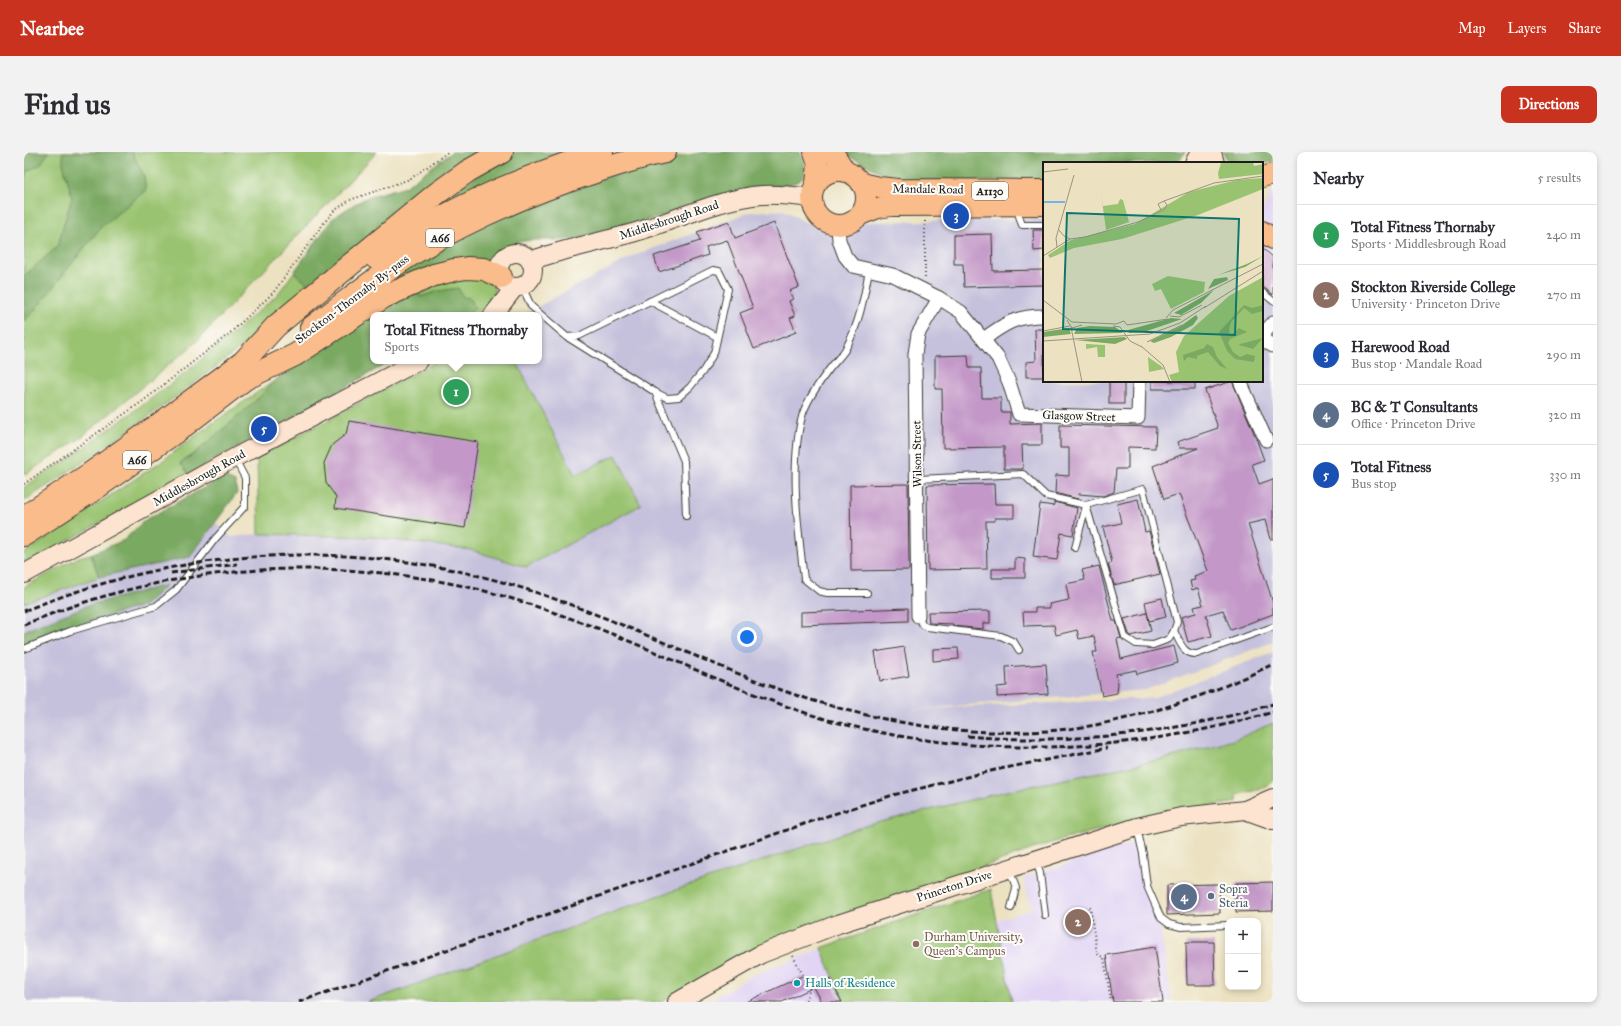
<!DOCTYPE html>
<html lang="en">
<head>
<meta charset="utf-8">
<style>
	:root { --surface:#fff; --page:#f2f2f3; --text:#2b2b33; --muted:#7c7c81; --line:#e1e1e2; --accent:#c8321e }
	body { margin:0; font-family:"IM FELL Great Primer",serif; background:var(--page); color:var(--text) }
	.controls { position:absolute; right:12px; bottom:12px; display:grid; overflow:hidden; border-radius:8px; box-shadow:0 2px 6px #0003 }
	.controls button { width:36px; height:36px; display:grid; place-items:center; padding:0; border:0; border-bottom:1px solid var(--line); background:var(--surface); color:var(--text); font:20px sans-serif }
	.you { position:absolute; left:723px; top:485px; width:14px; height:14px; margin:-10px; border:3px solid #fff; border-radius:50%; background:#1a73e8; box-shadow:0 0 0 6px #1a73e833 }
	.badge { display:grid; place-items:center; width:26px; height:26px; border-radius:50%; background:var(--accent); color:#fff; font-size:13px; font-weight:700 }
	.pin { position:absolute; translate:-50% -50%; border:2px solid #fff; box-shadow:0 1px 4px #0006 }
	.popup { position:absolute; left:346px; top:160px; width:172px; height:52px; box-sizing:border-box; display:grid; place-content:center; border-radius:8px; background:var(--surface); filter:drop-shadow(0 1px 3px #0005); font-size:13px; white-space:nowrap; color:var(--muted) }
	.popup b { font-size:15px; color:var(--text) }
	.popup::after { content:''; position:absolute; left:50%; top:100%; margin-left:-8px; border:8px solid transparent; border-top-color:var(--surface) }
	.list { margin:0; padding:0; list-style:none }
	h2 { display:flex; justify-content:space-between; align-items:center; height:52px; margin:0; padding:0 16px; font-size:17px }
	h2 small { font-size:13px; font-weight:400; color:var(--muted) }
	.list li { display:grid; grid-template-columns:26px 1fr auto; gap:12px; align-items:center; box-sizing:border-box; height:60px; padding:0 16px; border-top:1px solid var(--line) }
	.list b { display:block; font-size:15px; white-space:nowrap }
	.list p { margin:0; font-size:13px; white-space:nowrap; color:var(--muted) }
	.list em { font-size:13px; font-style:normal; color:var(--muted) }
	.map { position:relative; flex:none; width:1249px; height:850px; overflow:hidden; border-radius:8px }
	header { display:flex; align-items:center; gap:24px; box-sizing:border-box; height:56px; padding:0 20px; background:var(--accent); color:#fff }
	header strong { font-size:19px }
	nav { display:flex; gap:22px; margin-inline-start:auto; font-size:14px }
	.intro { display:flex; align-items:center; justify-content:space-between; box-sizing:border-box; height:96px; padding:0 24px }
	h1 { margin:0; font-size:28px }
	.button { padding:10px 18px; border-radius:8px; background:var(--accent); color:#fff; font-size:14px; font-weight:700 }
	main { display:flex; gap:24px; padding:0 24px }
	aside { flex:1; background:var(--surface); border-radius:8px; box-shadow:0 2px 6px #0003 }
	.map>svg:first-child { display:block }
</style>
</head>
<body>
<header>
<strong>Nearbee</strong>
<nav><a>Map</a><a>Layers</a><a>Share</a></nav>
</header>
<div class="intro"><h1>Find us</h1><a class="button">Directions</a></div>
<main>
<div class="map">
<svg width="1249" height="850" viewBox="0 0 1249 850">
	<rect width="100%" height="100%" fill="#fdfcf7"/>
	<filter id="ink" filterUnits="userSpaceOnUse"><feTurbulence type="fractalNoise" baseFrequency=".025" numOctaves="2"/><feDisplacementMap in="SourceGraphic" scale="8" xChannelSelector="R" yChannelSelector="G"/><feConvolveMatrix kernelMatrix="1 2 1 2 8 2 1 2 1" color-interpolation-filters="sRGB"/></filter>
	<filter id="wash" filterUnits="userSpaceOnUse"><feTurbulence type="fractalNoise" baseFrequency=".012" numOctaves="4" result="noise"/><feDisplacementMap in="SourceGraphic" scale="16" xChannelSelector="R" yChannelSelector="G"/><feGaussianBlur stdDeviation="0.9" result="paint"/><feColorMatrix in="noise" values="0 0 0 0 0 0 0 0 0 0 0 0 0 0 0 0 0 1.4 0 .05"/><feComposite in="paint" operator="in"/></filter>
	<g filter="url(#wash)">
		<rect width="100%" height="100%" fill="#ece2c2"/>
		<g fill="#e1d4f4">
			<path d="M1249,37V144L1238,136V60Z"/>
			<path d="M1112,690L1120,738L1136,773L1148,850H684L725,825L818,788L967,737L973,768L1008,757L999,726Z"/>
		</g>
		<path fill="#c5c0db" d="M760,58L783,71L1020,67V229H1238V136L1249,144V490L1121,538L884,558L1129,546L1249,500V571L1215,586L1190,594L1144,606L983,639L844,673L631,745L344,850H0V451L75,425L166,405L192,371L207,385L235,382L348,385L447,398L502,415L617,353L592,304L551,323L492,209H515V163H498L609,104L726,60Z"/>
		<g fill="#99c370" stroke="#5a7046">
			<path d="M0,0H353L169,193L55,287L0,323Z"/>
			<path d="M270,120L289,137C198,213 100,285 0,349V335L47,305L151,229L206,184L253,143Z"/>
			<path d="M445,123L467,130C478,152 466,163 444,163L447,161L439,145L415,139L395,145L394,138Z"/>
			<path d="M413,209H492L551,323L592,303L617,353L502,415L447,398L348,385L235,382L233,306Z"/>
			<path d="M253,227C224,257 191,289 156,311L165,322L0,413V401L138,309L186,273Z"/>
			<path d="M67,402L75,425L0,451V435L55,405Z"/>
			<path d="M1249,571V630L1237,637L1213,643V650L1138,661L1026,691L892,738L755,787L699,813L638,850H344L631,745L844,673L983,639L1144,606L1190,594L1215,586Z"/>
			<path d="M967,737L988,850H820L797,796Z"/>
		</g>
		<g fill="#7aa962" stroke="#4b623f">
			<path d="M0,0H25L16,13L3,19L0,29Z"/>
			<path d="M39,0H108L120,24L122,38L77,75L11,158L0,169V124L33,95L48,45L39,12Z"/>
			<path d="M428,0H468L289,137L270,120L309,66L329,53L344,45L382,34Z"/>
			<path d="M492,0H556L399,70L413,50L465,16Z"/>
			<path d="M680,0H776C780,8 785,23 775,29C765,35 735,35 722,36L723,41L559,86C552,87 545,88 537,88C510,88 480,84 466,113L331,158L392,108L483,59L623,11Z"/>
			<path d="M821,0H1162L1152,11H1020V30L873,28L828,6Z"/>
			<path d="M1198,0H1249V10L1238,12V11H1206Z"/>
			<path d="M434,136L439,145L446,146L451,155L444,163H349V209H367L268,266L165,322L156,311L170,302L228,252L253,227L332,171L394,138L396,145L415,139Z"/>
			<path d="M200,325L211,330L213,341L166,405L75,425L67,402L100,388L121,368Z"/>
			<path d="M142,433L121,453L54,473L0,494V479L62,454Z"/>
		</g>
		<g id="blocks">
			<g fill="#c398c8">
				<path d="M705,69L711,86L750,71L775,135L765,139L769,147L765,149L771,164L766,166L772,180L730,197L716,161L729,156L703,88L682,95L684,103L635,120L630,104L676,89L673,80Z"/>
				<path d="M1009,78H1020V98L1010,99Z"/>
				<path d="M968,82L969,119L1020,118V133L940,135L939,112H930V83Z"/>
				<path d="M1238,96L1249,105V143L1238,134Z"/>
				<path d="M1011,177H1020V225H1002V210L1012,209Z"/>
				<path d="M944,203L945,216H957L958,246H977V260H986V272L1018,271V293H998L999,317H980V295L919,296L918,237H911V204Z"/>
				<rect x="1085" y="229" width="15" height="23"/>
				<rect x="1128" y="229" width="43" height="8"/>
				<path d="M1208,229L1230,281L1240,308L1228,312L1235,332L1249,327V387H1246L1241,368L1224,372L1249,451V462L1207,478L1199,458L1182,463L1188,484L1164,490L1157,465L1172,461L1170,455L1179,453L1174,436L1168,438L1166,429L1171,428L1170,424L1184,419L1155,342L1140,347L1129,314L1174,296H1155L1153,290L1194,276L1181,238Z"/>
				<path d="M325,269L454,290L441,376L311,356L312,345L302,331L300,311L308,293L322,282Z"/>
				<path d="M1036,273L1132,275L1131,296L1104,295V317H1092L1090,340L1079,344L1055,342L1054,347L1031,341L1032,323L1045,324V296H1036Z"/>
				<path d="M884,332L885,418L827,419L826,333Z"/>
				<path d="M970,332L971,352H990V366H971V369H962L963,417L904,418L903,333Z"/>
				<path d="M1114,347L1121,380L1125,379L1136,422L1090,433L1084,412L1088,411L1079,375L1097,371L1093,352Z"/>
				<path d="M1030,350L1053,356L1049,383L1037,381L1033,408L1009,405L1016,352L1030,354Z"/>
				<path d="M991,406L1001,407V426H968V417H991Z"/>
				<path d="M1075,414L1089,469H1092L1097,486L1093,487L1097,507L1150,494L1154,511L1113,522L1112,518L1092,522L1094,531L1093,541L1078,544L1069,500H1073L1070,484L1055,487L1053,478L1032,483L1030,473L1000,474L999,460H1011V456H1026L1025,452L1045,448L1042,432L1061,428L1058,418Z"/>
				<path d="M1138,446L1142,465L1125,469L1121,450Z"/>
				<path d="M884,456V469L777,473V460Z"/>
				<path d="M966,459V471H959V477L929,474V472L905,471L904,460Z"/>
				<path d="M1123,461L1127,479L1107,484L1105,482L1100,467Z"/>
				<path d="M880,495L885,524L856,529L851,500Z"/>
				<path d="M934,496L935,507L909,509V497Z"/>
				<path d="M1022,512L1024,542L973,545V535L983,534L982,515Z"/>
				<path d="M1249,730V759L1212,760V731Z"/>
				<path d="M1195,732L1196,761L1143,763V733Z"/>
				<path d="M1162,790H1190L1191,833H1163Z"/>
				<path d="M1131,795L1139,850H1089L1082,803Z"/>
				<path d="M778,824L786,837L758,850H722Z"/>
				<path d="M806,827L818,850H798L790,835Z"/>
			</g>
		</g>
	</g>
	<g filter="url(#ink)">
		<use href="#blocks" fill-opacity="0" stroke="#3b3a35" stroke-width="1"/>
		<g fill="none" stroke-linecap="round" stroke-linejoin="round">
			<g stroke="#3b3a35" stroke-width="8">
				<g id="lane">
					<path d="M992,55L998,73H1020"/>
					<path d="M498,134L507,154L543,185L555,184L689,118L695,119L704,137L690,201L679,219L666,235L655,245L643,246L631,240L543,185"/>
					<path d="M1238,140L1249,149"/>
					<path d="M626,149L693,185"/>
					<path d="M631,240L660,309L662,364"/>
					<path d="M894,327L999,322L1022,344L1062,353L1119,337L1153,470L1150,479L1145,487L1129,493L1112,492L1101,485L1062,353"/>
					<path d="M1051,396L1062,354"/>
					<path d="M843,441H803L795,439L780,427C774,378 765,309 779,261C785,245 797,228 807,215C812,209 817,204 821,198C835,173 840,146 845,118"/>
					<path d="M894,464L899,473L903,475L977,484L990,490L995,498"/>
					<path d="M1150,479C1156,490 1159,503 1173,502L1249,475"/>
					<path d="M0,497L46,479L132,454L152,438L191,387L221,354V326L211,307"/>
					<path d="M1113,676L1119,702L1123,734L1137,766L1145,772L1157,775L1204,773"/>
					<path d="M1012,709L1016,721L1021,763"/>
					<path d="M986,719L992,736L987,756"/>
				</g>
			</g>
			<g stroke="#3b3a35" stroke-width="15">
				<g id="street">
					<path d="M814,74L815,88L821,104L829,114L869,123L915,146L937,160L974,206L985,230L995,262L1114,266L1115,229"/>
					<path d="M1238,183L1249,171"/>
					<path d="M960,187C981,171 993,164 1020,164"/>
					<path d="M1238,187L1249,194"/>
					<path d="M1216,229L1242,288"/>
					<path d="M894,464L891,202L894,182L915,146"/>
				</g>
			</g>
			<g stroke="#3b3a35" stroke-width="20">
				<g id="secondary">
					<path d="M1188,0L1191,11"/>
					<path d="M1170,11L1176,0"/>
					<circle cx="492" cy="118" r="17"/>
					<path d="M506,109C541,96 579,90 615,79C654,67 698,46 738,43C755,42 771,44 787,46"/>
					<path d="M469,163L491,135"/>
					<path d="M0,422L210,306L394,209"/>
					<path d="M1221,658L1249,668"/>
					<path d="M653,850L737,802L814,772L1113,675L1157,665L1221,658L1249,646"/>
				</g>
			</g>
			<g stroke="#3b3a35" stroke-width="22">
				<g id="primary">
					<path d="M790,0L794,12L792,31"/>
					<path d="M809,0L822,20"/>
					<circle cx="815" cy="46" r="27"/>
					<path d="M1238,25L1249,22"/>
					<path d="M837,31L855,35L874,37L1020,38"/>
					<path d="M836,63L854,56L867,54L1020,53"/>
					<path d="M1238,79L1249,87"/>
				</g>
			</g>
			<g stroke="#3b3a35" stroke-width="24">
				<g id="highway">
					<path d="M352,106C418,59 500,24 578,0"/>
					<path d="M287,176C321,150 354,123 390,101C446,67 506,41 568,21C592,13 616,5 641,0"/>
					<path d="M0,365L64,323L141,268L219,210L252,174L412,42L444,19L478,0"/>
					<path d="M0,383L71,337L156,277L221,227L271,203L360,145L410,123L430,118L443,116L460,117L477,125"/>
				</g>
			</g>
			<g stroke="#3b3a35" stroke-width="2" stroke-dasharray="1 3" stroke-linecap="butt">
				<path d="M901,69V126"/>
				<path d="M0,332L119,249L206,181L249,141L299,72L310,59L326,48L386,27L424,0"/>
				<path d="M1066,755L1073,802L1080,806L1087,850"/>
				<path d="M769,804L786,837L781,850"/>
			</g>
			<use href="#lane" stroke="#fff" stroke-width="6"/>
			<use href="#street" stroke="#fff" stroke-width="13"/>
			<use href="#secondary" stroke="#fde4d0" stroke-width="18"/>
			<use href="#primary" stroke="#f9bc8a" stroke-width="20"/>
			<use href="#highway" stroke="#f9bc8a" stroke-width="22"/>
			<g stroke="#1c1c1c" stroke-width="3" stroke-dasharray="6 3" stroke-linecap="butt">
				<path d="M147,421L213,412"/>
				<path d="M0,459C152,396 326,385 485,432C570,457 650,497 733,529C839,570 958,593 1071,573C1133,561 1193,540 1249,512"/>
				<path d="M0,473C142,411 307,402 457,438C496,448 535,462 573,476C652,507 727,546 808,569C951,608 1108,602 1249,560"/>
				<path d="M943,584C1044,593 1152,582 1249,552"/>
				<path d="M275,850L797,666L869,643L971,618L1083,596"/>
			</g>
		</g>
	</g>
	<circle fill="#5c6f8a" stroke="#fdfcf7" stroke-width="1.5" cx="1187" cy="744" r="4"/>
	<circle fill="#8d6e63" stroke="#fdfcf7" stroke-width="1.5" cx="892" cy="792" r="4"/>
	<circle fill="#0f9aa8" stroke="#fdfcf7" stroke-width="1.5" cx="773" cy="831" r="4"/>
	<g text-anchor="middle" stroke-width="4" stroke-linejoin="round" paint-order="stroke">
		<g fill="#fdfcf7" stroke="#605f5e" stroke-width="1">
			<rect x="948" y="30" width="36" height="18" rx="3"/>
			<rect x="402" y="77" width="28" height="18" rx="3"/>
			<rect x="99" y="299" width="28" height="18" rx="3"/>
		</g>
		<g font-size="11" font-weight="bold" fill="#1c1c1c">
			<text x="966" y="43">A1130</text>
			<text x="416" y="90">A66</text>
			<text x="113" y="312">A66</text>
		</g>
		<g font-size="12" fill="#1c1c1c" stroke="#fdfcf7">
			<text transform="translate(904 37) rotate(1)" y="4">Mandale Road</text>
			<text transform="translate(645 68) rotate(-18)" y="4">Middlesbrough Road</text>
			<text transform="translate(328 147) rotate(-37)" y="4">Stockton-Thornaby By-pass</text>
			<text transform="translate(1055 264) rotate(2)" y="4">Glasgow Street</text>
			<text transform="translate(893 302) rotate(-91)" y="4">Wilson Street</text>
			<text transform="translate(175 326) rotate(-29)" y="4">Middlesbrough Road</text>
			<text transform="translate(930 734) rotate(-18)" y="4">Princeton Drive</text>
		</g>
		<g font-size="12" fill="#4e5e75" stroke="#fdfcf7" text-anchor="start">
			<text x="1195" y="741">Sopra<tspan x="1195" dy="14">Steria</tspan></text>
		</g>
		<g font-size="12" fill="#785e54" stroke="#fdfcf7" text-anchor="start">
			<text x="900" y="789">Durham University,<tspan x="900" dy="14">Queen's Campus</tspan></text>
		</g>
		<g font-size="12" fill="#0d838f" stroke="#fdfcf7" text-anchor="start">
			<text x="781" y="835">Halls of Residence</text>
		</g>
	</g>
	<g transform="translate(1019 10)">
		<rect width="220" height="220" fill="#ece2c2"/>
		<path d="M183,0H210L211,4L220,2V12L176,17L175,11L178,1ZM220,16V27L155,53L79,77L31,86L7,96L5,93L28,78L92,62L146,30L194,18ZM58,31L60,44L75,42L77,37L80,38L86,60L63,68ZM125,114L162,120L161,130L128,147L118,127L112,129L109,122ZM220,115V220H129L126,213L136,210L133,190L141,174L186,134ZM43,182L62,183V195H55L54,185L43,187ZM105,195L118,204L121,207L106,210Z" fill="#99c370"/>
		<path d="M220,94L202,105L175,113L204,102ZM184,115L185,118L165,127L171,117ZM171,128L158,141L138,153L131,151ZM201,143L209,146L220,143V149L209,152L201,146L188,160L186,167L187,174L196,166L204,170L187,177L185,181L190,190L197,195L204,192L212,194L211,200L192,197L184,189L176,170ZM153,153L155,156L150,163L128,175L111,181L107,179L138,164ZM128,156L139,157L101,170L86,171L85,168ZM47,164L72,165L80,171L31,172L34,166ZM26,166L28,172L0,175V170ZM82,175L84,177L72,182L32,178ZM220,176L210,187L196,183L197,182ZM164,182L170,185L174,195L184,207L177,204L165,190L154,194V197L145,195L141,199L140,193L161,186Z" fill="#7aa962"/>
		<path fill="none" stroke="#75b3e8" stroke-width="2" d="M0,40H22"/>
		<path fill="none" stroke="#999380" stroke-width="1" d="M0,10L25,7M121,39L171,21L220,14M16,68L21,74L27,77M14,85L13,76L31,13M0,94L27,77L42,75L95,60L122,47L124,43L121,39L115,42L118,48M0,138L29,160L73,162L81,159L84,163M161,146L220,109M127,154L136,155L159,143M123,156L130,148L220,102M24,158L29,166L39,163M84,163L125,157M70,164L77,165L87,179L99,185M28,165L39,220M0,169L27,164M0,179L107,172L137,161L163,144M104,180L139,163M98,184L120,203L127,220"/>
		<path fill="#0f766e" fill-opacity="0.15" stroke="#0f766e" stroke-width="2" d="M24,51L196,57L192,173L20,167Z"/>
		<rect width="220" height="220" fill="none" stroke="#1c1c1c" stroke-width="2"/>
	</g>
</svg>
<div class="controls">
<button>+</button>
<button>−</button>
</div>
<div class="you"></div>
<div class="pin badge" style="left:432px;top:240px;background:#2e9e5b">1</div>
<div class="popup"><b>Total Fitness Thornaby</b>Sports</div>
<div class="pin badge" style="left:1054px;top:770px;background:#8d6e63">2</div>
<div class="pin badge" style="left:932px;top:64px;background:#1a4fb4">3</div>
<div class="pin badge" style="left:1160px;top:745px;background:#5c6f8a">4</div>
<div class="pin badge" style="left:240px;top:277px;background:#1a4fb4">5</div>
</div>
<aside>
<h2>Nearby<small>5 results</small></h2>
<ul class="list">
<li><span class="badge" style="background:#2e9e5b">1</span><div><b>Total Fitness Thornaby</b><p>Sports · Middlesbrough Road</p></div><em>240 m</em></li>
<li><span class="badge" style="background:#8d6e63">2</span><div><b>Stockton Riverside College</b><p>University · Princeton Drive</p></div><em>270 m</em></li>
<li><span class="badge" style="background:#1a4fb4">3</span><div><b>Harewood Road</b><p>Bus stop · Mandale Road</p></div><em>290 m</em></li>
<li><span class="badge" style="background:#5c6f8a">4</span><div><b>BC &amp; T Consultants</b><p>Office · Princeton Drive</p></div><em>320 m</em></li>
<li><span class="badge" style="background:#1a4fb4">5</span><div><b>Total Fitness</b><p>Bus stop</p></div><em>330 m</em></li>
</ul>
</aside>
</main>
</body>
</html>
